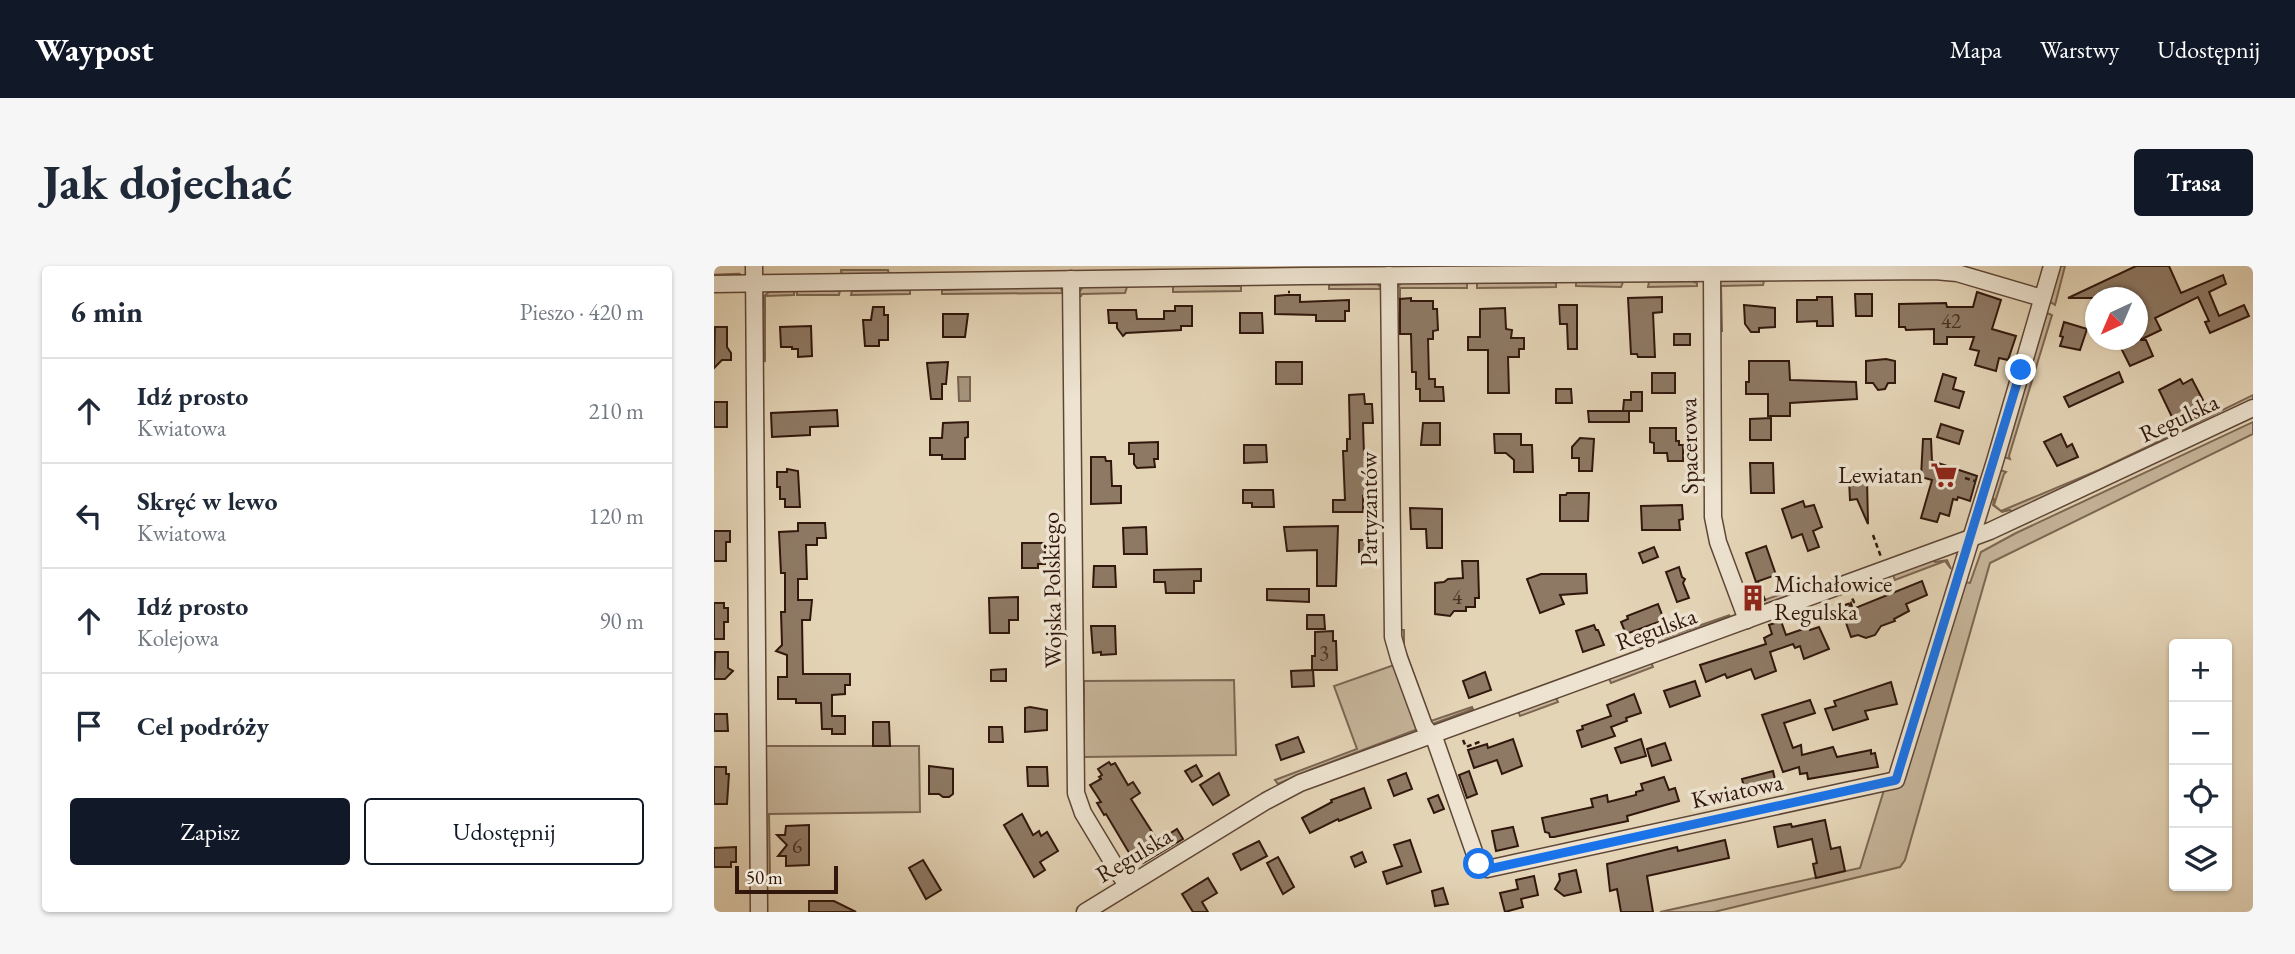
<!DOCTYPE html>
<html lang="pl">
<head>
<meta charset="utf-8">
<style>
	:root { --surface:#fff; --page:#f6f6f7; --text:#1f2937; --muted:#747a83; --line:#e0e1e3; --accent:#111827 }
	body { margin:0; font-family:"EB Garamond",serif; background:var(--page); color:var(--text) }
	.controls { position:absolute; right:21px; bottom:21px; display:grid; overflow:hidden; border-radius:7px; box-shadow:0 2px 5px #0004 }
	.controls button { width:63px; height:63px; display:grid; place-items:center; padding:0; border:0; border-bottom:2px solid var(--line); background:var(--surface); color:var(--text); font:35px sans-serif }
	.compass { position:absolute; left:1371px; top:21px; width:63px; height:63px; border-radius:50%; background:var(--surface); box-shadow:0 2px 5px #0004; rotate:224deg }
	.scale { position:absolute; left:21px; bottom:18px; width:103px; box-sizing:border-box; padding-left:7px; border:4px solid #31170c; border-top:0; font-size:19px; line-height:24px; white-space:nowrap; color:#31170c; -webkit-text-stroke:5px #ede3d0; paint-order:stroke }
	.stop { position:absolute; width:21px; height:21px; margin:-16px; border:5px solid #1a73e8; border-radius:50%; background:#fff }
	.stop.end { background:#1a73e8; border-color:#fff; box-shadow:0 2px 7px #0008 }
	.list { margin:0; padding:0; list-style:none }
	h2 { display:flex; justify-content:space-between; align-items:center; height:91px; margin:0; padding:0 28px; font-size:30px }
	h2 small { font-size:23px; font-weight:400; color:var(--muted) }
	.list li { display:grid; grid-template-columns:46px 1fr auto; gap:21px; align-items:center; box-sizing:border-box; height:105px; padding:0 28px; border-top:2px solid var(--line) }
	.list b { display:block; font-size:26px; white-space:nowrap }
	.list p { margin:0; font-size:23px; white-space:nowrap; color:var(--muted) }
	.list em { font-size:23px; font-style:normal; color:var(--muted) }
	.actions { display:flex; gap:14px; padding:21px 28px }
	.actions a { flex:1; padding:16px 0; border:2px solid var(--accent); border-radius:7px; text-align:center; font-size:24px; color:var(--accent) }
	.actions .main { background:var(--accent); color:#fff }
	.icon { flex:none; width:38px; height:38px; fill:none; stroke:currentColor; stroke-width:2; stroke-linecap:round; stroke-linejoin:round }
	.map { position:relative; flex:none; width:1539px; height:646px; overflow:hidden; border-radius:7px }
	header { display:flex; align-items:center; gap:42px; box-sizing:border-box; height:98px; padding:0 35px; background:var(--accent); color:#fff }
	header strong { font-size:33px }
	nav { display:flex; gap:38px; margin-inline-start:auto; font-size:24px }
	.intro { display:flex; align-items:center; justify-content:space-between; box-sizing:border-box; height:168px; padding:0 42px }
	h1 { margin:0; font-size:49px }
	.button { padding:18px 32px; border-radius:7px; background:var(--accent); color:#fff; font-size:24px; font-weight:700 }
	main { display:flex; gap:42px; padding:0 42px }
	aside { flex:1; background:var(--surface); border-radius:7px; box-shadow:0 2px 5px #0004 }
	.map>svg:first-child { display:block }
</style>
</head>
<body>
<header>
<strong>Waypost</strong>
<nav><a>Mapa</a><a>Warstwy</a><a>Udostępnij</a></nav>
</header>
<div class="intro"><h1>Jak dojechać</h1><a class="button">Trasa</a></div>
<main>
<aside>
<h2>6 min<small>Pieszo · 420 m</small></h2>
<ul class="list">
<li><svg class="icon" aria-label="ahead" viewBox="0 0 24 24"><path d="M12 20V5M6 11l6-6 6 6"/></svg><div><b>Idź prosto</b><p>Kwiatowa</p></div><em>210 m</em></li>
<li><svg class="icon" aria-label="left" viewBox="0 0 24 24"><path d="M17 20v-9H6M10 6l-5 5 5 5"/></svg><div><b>Skręć w lewo</b><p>Kwiatowa</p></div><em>120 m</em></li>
<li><svg class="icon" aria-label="ahead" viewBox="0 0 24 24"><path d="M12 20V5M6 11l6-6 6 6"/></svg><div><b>Idź prosto</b><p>Kolejowa</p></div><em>90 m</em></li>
<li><svg class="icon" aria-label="arrive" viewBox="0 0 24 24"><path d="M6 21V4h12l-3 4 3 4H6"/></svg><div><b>Cel podróży</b></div></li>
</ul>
<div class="actions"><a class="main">Zapisz</a><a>Udostępnij</a></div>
</aside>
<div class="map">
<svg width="1539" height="646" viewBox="0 0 1539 646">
	<rect width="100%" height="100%" fill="#e4d4b6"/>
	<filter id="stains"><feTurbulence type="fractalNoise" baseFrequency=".00286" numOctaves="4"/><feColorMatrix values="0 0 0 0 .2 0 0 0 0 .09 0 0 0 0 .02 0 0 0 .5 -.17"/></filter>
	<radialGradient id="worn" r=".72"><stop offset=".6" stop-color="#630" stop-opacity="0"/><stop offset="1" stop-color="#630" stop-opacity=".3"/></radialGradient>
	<g fill="#c6b499" stroke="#7c6652" stroke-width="2">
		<path d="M1345,0H1351L1341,39L1335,35Z"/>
		<path d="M127,4H174L175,10L128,11Z"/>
		<path d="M978,15L983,17V20L934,21L935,16Z"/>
		<path d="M1004,15H1050L1049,19L1007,20L1008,65H1003Z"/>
		<path d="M688,16L753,17V22H686V32L682,33L683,22Z"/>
		<path d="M842,16V21L763,22V17Z"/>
		<path d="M862,16H909L907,21L862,20Z"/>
		<path d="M663,18L669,23H615V19Z"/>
		<path d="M459,20H527V25L459,26Z"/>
		<path d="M323,21L347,22L349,27L228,28V24Z"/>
		<path d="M369,21H413L411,27L368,28L367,30H362Z"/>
		<path d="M126,24L125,29H83V25Z"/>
		<path d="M196,24V28L137,29L138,25Z"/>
		<path d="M80,25V29L51,30V95L46,94V40H50V30L55,26Z"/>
		<path d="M1333,47L1338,49L1295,190L1296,193L1290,191Z"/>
		<path d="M1539,129V135L1468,169L1466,165Z"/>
		<path d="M1539,156V168L1276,297L1191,594L1186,601L1000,646H946L1146,602L1170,524L1187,519L1250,316L1256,317L1267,286L1302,267Z"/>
		<path d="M1458,169L1459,173L1299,248L1296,244L1288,246L1279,239L1280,233L1276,232L1286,204L1292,206L1290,208L1280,239L1287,245L1385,204Z"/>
		<path d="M1219,292L1221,296L1233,294L1237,303L1231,295L1181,314L1178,306Z"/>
		<path d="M1096,318L1097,322L1040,342L1032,333L1036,331L1039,338Z"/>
		<path d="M1016,349L1009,354L927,383L926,380Z"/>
		<path d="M686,364H690V381L717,455L758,441L759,443L716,459L689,392Z"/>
		<path d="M936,394L939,401L897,417L894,410Z"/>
		<path d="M680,399L704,463L596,504L564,518L561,514L643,483L620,420Z"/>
		<path d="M520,414L522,489L370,491V415Z"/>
		<path d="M841,430L844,436L806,450L803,442Z"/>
		<path d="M50,480H205L206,546L55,548L56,611H50Z"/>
	</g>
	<path fill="#a7947c" stroke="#78624f" stroke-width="2" d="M244,111H256V135H245Z"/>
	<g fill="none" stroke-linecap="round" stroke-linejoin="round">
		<path stroke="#78624f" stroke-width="4.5" d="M0,10L25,9"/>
	</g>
	<g fill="#8e7964" stroke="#31170c" stroke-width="2">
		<path d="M1422,0H1455L1467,27L1509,9L1512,18L1495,26L1505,50L1530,39L1535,50L1496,67L1491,56L1495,55L1484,31L1441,52L1447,64L1426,74H1432L1439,90L1416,100L1403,74H1424V32H1354Z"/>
		<path d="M1263,26L1287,34L1278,63L1302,70L1294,94L1285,92L1282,105L1261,99L1265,85L1256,83L1260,71H1233V78H1220V63L1192,64L1191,61H1185V38L1232,37L1233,41H1259Z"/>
		<path d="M1141,28H1158V50H1142Z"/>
		<path d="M572,29H586V36L635,34V45H631V55H602V49L561,48V30Z"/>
		<path d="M948,31V46L939,47L941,91H924L923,88H917L914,32Z"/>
		<path d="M1103,31H1118L1119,60H1103V55L1083,56V34H1103Z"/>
		<path d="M697,32V35H719V43H723L724,64L719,65V73H714L715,113H721V121H729L730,135H706V123H702V106H698L697,68H686V33Z"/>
		<path d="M845,39H863V83H854L853,58H846Z"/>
		<path d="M1030,39L1061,42V61L1045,62V66H1037L1031,58Z"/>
		<path d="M461,40H478V60H467V64L412,67L409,70L403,62V57H395L394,44H422L423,53H450V45H461Z"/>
		<path d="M159,41H170V49H174V74H165V80H151L149,54H157Z"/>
		<path d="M791,42L792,63L798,64L797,72H810V83H805V91H794L795,127H774V84H754V71H766V43Z"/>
		<path d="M526,47H548L549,67H526Z"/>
		<path d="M229,48H254L251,71H229Z"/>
		<path d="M1350,56L1373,63L1366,84L1346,80L1349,71L1346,70Z"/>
		<path d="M97,60L98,90L84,91V83H78V81H67L66,61Z"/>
		<path d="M1,61H13V81L17,87V94H8L0,102Z"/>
		<rect x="960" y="68" width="16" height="11"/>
		<path d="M1172,93L1181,95V117H1174L1171,123L1164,124L1159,117H1152V95Z"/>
		<path d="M1035,95H1075L1076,114L1142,116L1143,133L1076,137V150H1054V128H1032V116H1035Z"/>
		<path d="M234,96L232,118H228V133H217L213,97Z"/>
		<rect x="562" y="96" width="26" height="22"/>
		<path d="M1405,106L1409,116L1355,141L1350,131Z"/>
		<rect x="938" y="107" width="23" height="20"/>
		<path d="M1229,108L1242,112L1239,123L1250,126L1245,142L1221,135Z"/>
		<path d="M1466,113L1469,118L1478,113L1490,136L1458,151L1445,124Z"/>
		<path d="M842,123H857L858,137H842Z"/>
		<path d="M917,126H928V145H909L910,134H917Z"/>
		<path d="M650,128L651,138H658L659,157H649L650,189H653V230H649V246H619V234H631L629,185H633V173H636L635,129Z"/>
		<rect x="0" y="136" width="13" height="25"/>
		<path d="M123,144L124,160L96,161V169L58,171L57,147Z"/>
		<path d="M874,145H915V156H875Z"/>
		<path d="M1057,152V174H1036V153Z"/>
		<path d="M254,156V171L251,172V193H228V189H216V172H228L229,157Z"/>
		<path d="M709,157H726V179H707Z"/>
		<path d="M1227,158L1249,165L1245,178L1223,171Z"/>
		<path d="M936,162H962V175H965V179H969V195H954L953,187H940V177L936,176Z"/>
		<path d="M780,168H807V179H818L819,206H800V194L792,187H781Z"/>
		<path d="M1347,168L1353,181L1358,178L1364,191L1343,200L1330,176Z"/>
		<path d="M866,172L880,173L878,205H865V192H858V181Z"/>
		<path d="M1209,173H1217L1218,195L1263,210L1256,235L1244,231L1243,234L1239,233L1235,250L1226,247L1223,256L1207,252L1218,214L1207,211Z"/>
		<path d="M444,176V193H440L441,201L423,202L420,198V188H415V177Z"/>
		<path d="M530,179H552L553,196L530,197Z"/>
		<path d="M377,191H391L392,195H397L398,220H407V237L377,238Z"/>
		<path d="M1036,197H1059L1060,227H1037Z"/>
		<path d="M73,203L84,205L86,241H71V233H66V221H63V206H73Z"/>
		<path d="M1153,212L1154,258L1143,233L1136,234L1135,213Z"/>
		<path d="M529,224H559L560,241H538V237H529Z"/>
		<path d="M853,227H875L874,255H846V229H852Z"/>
		<path d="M1089,235L1091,241L1100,239L1108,261L1099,265L1105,281L1094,285L1088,268L1078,272L1068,243Z"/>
		<path d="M968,239L969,253L965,254L966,264H928L927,240Z"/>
		<path d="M696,242L728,243V282H713L712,263H697Z"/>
		<path d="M84,257H111L112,272H103V279H92L93,313H84V334H98L96,354H88L89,408H136V419H131V428L118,429V450H131V468H118V463H108L107,437H82V433H64V411H73V389L62,385L68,379L67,346H71V307H67L65,266L84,265Z"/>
		<path d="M624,260L622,320H603V284L573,285L570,261Z"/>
		<path d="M432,261L433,288H410L409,262Z"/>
		<path d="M0,265H16V276H12V295H0Z"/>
		<rect x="645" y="274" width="13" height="12"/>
		<path d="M308,277H331V298H324V302H308Z"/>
		<path d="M1052,280L1062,309L1042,316L1032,287Z"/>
		<path d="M940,281L944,291L929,297L925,287Z"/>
		<path d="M748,295H764L765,332H761V341H752V345H740L736,350L721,348V317L730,316L734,313L749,312Z"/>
		<path d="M380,300H401L402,321H379Z"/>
		<path d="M965,301L968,311L971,313L969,317L975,332L963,336L952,306Z"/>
		<path d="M487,303V315H480V327H452L451,316H440V304Z"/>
		<path d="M827,308H872L873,327L846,329L850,338L826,347L813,313Z"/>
		<path d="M1208,315L1213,329L1192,338L1195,345L1180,353L1181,355L1167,360L1161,369L1152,372L1144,369L1137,371L1130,351L1137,337L1139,343Z"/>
		<path d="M1044,316L1051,334L1039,338L1033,321Z"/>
		<path d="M553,323H595V336L553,334Z"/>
		<path d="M304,331V354H295V367H276L275,332Z"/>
		<path d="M0,337H10V342H14V356H10V373H0Z"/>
		<path d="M944,338L950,354L912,368L907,356L914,353L913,350Z"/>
		<path d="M593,349H610L611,363H593Z"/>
		<path d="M1067,355L1072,369L1095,361L1096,364L1105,361L1115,383L1090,393L1086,380L1081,382L1079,378L1056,386L1062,405L1041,413L1037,403L1013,412L1011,408L992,416L986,399L1052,378L1050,372L1058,368L1055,359Z"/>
		<path d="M880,359L882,364H884L890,379L869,386L862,365Z"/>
		<path d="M377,360H401L402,388L387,389V386L379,387Z"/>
		<path d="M619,365V375H622L623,404H599L600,420L578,421L577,405L598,404V390H601V366Z"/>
		<path d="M1,386H14V402L19,405L11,413H0Z"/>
		<path d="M292,403V415H277V404Z"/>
		<path d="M771,406L777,424L755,432L749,415Z"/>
		<path d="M981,415L986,430L956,441L950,425Z"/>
		<path d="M1177,416L1183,438L1151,445L1154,453L1119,464L1111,443L1122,440L1120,435Z"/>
		<path d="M920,428L927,447L912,452L913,455L897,461L901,470L868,481L863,465L869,463L868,460L897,450L893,439Z"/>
		<path d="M1096,434L1101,447L1070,457L1079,482L1087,479L1088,489L1119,481L1123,491L1157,484V488L1161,487L1164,501L1094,513L1093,507L1086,508L1085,501L1069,506L1048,449Z"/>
		<path d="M316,441L333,444V464L311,466V442Z"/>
		<path d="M0,448H13L14,465H0Z"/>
		<path d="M159,456H175L176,480H159Z"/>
		<path d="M275,461H288L289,476H275Z"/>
		<path d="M584,471L590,486L567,494L562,479Z"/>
		<path d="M799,473L808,500L788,508L783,494L760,502L754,484L773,478L774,482Z"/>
		<path d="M927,473L932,490L907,497L901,482Z"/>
		<path d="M951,477L957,494L938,500L933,483Z"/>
		<path d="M395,496L397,499L401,497L414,519L419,516L426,527L417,533L444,575L463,563L469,573L429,597L424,588L419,591L414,585L392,548L390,549L383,537L387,536L376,519L387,513L385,511L388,509L384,503Z"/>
		<path d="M482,499L488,510L478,516L471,505Z"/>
		<path d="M215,500L239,503V528L235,531H229L225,528H215Z"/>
		<path d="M0,501H12V508H15L13,538H0Z"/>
		<path d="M313,501H333L334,520H314Z"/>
		<path d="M755,505L763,528L753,532L745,509Z"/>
		<path d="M1059,505L1063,522L1032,530L1028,513Z"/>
		<path d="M505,507L515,529L499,539L486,519Z"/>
		<path d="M692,507L698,523L680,530L674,514Z"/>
		<path d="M950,511L955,524L961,522L965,535L913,550L914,555L840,571H836L835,567L831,566L828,552L879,541L877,533L893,529L894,536L922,529V526L929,524L927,518Z"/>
		<path d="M650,522L657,542L625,555L624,553L596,567L588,552L618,536L617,534Z"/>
		<path d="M724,529L730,543L720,547L714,533Z"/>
		<path d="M308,548L319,569L325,565L327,570L333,566L344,585L326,596L331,604L320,611L290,559Z"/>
		<path d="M1111,554L1117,583L1126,581L1131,605L1102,612L1099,598L1103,597L1098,573L1064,581L1060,561L1077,558L1078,561Z"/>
		<path d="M95,559V599L72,600V590H64L73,579L63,569H71L72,560Z"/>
		<path d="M799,561L804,580L782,585L778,565Z"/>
		<path d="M696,574L707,606L673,618L669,606L688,600L680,579Z"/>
		<path d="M1011,574L1015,592L933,610L939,646H907L903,623L896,625L893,598L963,581L964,585Z"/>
		<path d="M545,575L553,590L527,604L519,588Z"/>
		<path d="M22,581V596H17V601H0V582Z"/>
		<path d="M648,586L652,596L641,601L637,591Z"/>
		<path d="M564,591L580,621L569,628L553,597Z"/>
		<path d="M209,594L227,624L212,633L195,602Z"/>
		<path d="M862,604L867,626L850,630L841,623L846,614L845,608Z"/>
		<path d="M820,610L824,629L807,633L809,641L791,646L786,627L804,623L802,614Z"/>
		<path d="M494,612L503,627L488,636L494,646H479L468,628Z"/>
		<path d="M729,622L734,638L721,640L718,625Z"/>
		<path d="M95,635H120L142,646H95Z"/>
	</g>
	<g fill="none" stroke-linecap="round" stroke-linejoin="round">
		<g stroke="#5e4636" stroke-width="19">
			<g id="minor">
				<path d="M40,0L45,646"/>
				<path d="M998,0L999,251L1004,276L1033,354"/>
				<path d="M675,9L679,371L685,392L710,460L721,474L764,597L773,603L1182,514L1281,195L1338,0"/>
				<path d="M357,13L362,527L369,547L413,620"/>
				<path d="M0,18L590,10L1221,5L1243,7L1328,32"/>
				<path d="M371,646L552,535L586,517L1276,265L1539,142"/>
			</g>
		</g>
		<g stroke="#31170c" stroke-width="2.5" stroke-dasharray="5 3.5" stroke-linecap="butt">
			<path d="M574,26H576"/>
			<path d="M1251,212L1261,215"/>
			<path d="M1159,269L1167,291"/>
			<path d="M1123,342L1140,336L1137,330"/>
			<path d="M749,474L752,481L768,475"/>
		</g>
		<use href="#minor" stroke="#ede3d0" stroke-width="16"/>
	</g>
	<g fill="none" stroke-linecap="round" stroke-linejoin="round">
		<path stroke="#1a73e8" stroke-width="9" d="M765,598L771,603H775L1182,514L1307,104"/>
	</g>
	<defs>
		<g id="supermarket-bare" transform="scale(2.1)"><path d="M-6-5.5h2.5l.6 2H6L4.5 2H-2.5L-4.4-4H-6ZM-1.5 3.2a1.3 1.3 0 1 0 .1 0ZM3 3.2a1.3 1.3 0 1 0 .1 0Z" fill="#8f2418" stroke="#ede3d0" stroke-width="2.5" paint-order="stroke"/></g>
		<g id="building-bare" transform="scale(2.1)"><path d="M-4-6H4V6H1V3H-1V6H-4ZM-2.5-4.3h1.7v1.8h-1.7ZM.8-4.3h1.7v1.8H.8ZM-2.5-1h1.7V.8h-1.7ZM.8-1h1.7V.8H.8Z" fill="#8f2418" stroke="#ede3d0" stroke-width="2.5" paint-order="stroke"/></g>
	</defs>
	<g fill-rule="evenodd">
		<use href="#supermarket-bare" x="1230" y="209"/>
		<use href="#building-bare" x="1039" y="332"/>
	</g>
	<g text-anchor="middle" stroke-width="7" stroke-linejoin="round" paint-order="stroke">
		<g font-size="21" fill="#483022">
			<text x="1237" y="62">42</text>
			<text x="743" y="338">4</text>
			<text x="610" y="394">3</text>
			<text x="83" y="587">6</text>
		</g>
		<g font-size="24" fill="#31170c" stroke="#ede3d0">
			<text transform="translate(1465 152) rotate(-25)" y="8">Regulska</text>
			<text transform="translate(975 180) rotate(-91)" y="8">Spacerowa</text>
			<text transform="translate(655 243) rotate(-90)" y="8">Partyzantów</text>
			<text transform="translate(338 324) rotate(-91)" y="8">Wojska Polskiego</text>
			<text transform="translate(942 363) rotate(-20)" y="8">Regulska</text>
			<text transform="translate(1023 525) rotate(-12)" y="8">Kwiatowa</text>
			<text transform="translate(420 589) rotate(-31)" y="8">Regulska</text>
		</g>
		<g font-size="24" fill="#31170c" stroke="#ede3d0" text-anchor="end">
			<text x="1209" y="217">Lewiatan</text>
			<text x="1060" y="326" text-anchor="start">Michałowice<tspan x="1060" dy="28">Regulska</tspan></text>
		</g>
	</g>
	<rect width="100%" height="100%" filter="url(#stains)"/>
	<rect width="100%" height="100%" fill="url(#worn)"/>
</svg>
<div class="controls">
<button>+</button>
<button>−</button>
<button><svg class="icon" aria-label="locate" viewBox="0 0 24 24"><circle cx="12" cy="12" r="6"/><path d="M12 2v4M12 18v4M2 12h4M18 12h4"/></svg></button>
<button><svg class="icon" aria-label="layers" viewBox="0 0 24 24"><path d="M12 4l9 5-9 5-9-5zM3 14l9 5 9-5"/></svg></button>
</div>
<svg class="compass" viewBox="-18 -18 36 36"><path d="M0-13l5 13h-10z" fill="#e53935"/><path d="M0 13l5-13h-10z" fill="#747a83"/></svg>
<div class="scale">50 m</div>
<div class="stop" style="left:765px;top:598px"></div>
<div class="stop end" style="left:1307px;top:104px"></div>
</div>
</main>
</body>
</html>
